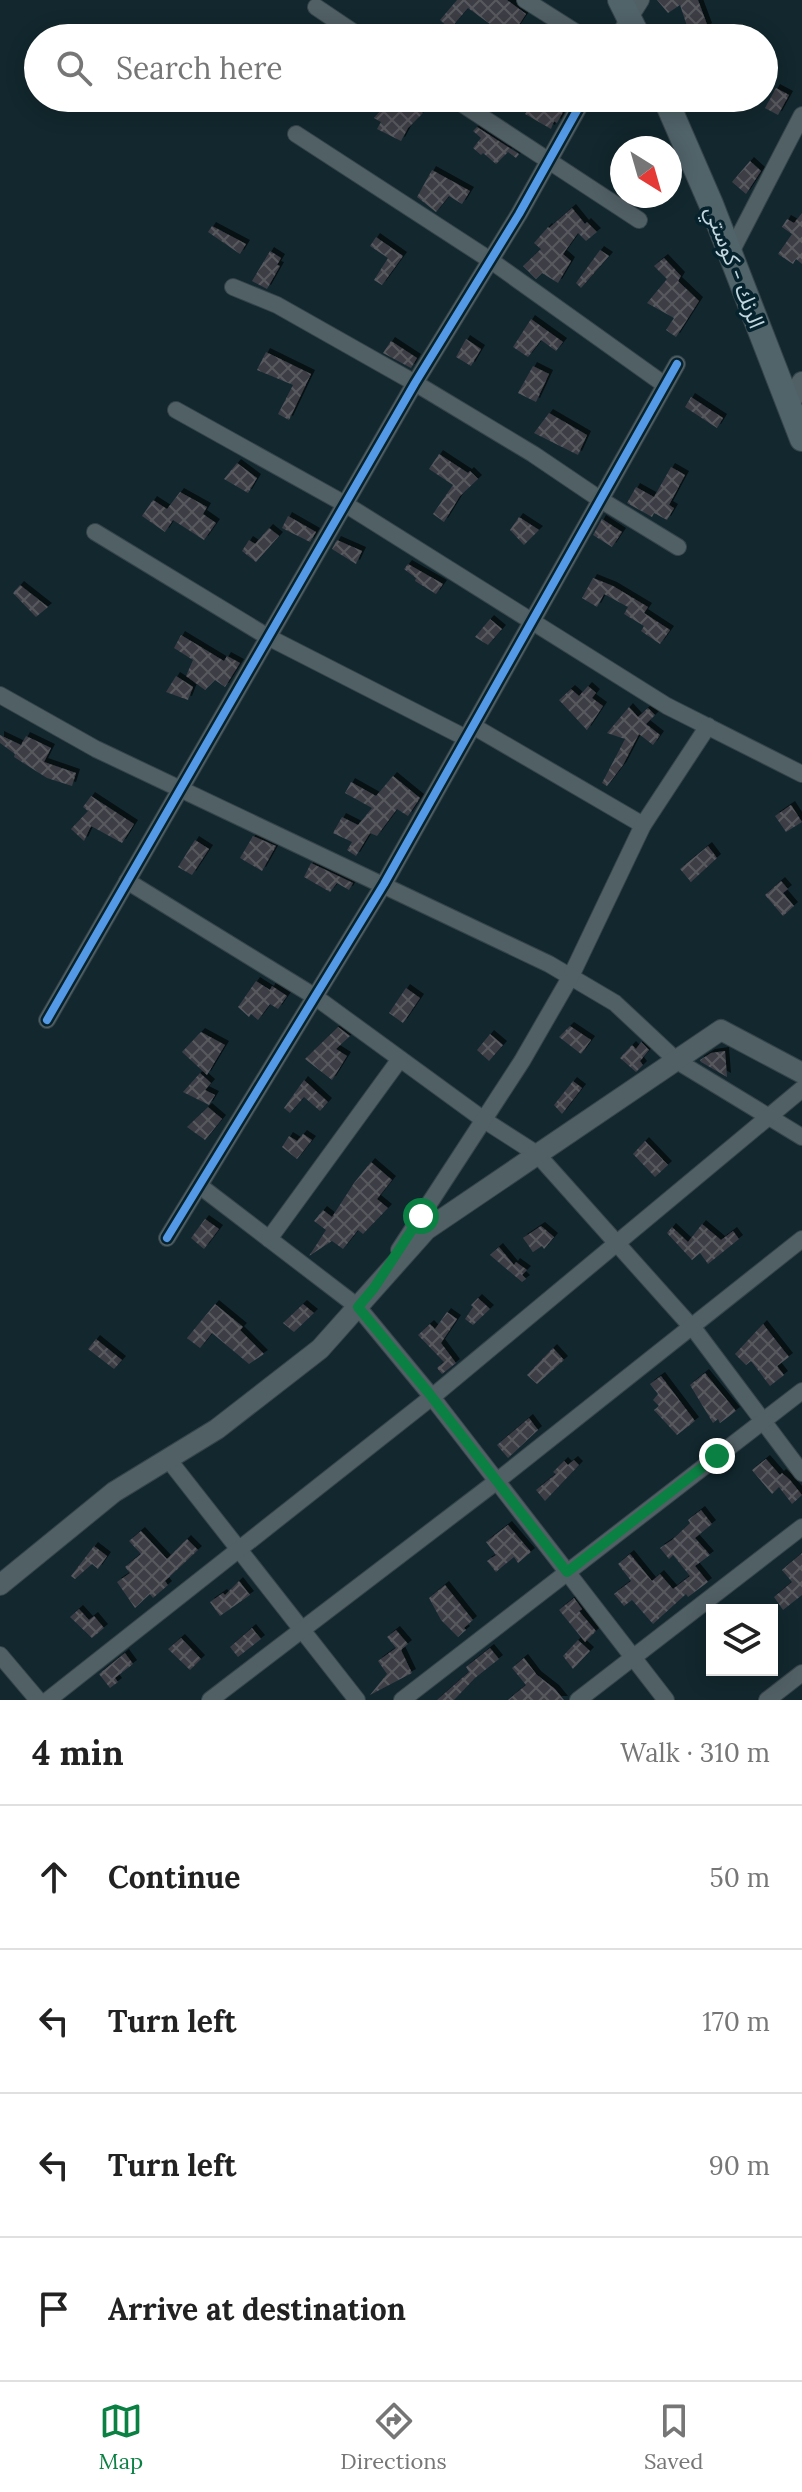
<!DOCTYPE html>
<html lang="en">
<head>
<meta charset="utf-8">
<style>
	:root { --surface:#fff; --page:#f2f2f2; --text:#222; --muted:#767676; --line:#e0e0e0; --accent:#0b8043 }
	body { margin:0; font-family:Lora,"Noto Sans Arabic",serif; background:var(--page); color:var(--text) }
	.controls { position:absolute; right:24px; bottom:24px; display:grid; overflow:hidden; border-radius:0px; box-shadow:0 4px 20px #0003 }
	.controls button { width:72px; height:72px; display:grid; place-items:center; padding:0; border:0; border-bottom:2px solid var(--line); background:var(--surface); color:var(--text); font:40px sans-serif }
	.compass { position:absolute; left:610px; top:136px; width:72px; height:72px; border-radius:50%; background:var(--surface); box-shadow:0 4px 20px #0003; rotate:143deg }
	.stop { position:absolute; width:24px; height:24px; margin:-18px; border:6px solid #0b8043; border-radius:50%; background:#fff }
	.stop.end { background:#0b8043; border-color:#fff; box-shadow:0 2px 8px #0008 }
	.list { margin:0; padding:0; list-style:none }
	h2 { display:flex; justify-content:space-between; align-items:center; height:104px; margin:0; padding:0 32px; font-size:34px }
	h2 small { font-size:26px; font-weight:400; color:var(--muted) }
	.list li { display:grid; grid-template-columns:52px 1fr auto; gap:24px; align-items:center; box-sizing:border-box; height:144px; padding:0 32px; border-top:2px solid var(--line) }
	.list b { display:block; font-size:30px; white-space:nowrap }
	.list em { font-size:26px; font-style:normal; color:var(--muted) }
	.icon { flex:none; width:44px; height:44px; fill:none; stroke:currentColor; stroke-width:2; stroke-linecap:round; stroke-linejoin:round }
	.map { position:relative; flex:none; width:802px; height:1700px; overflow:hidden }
	.search { position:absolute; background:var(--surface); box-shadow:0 4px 20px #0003; left:24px; right:24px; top:24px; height:88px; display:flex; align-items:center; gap:20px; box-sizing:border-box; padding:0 28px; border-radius:44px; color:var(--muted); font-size:30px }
	.sheet { height:680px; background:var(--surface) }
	nav { display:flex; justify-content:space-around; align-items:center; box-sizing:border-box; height:112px; border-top:2px solid var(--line); background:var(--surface); font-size:22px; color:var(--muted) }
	nav a { display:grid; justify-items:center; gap:4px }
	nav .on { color:var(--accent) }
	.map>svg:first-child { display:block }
</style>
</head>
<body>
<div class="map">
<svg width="802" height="1700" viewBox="0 0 802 1700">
	<defs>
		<pattern id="building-cross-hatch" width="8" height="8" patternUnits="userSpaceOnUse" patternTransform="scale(2)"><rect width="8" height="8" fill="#3e3d45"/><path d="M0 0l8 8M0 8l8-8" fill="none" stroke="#58585f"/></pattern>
		<filter id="shadow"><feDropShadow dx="4" dy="-4" stdDeviation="0" flood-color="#0009"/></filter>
	</defs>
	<rect width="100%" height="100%" fill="#12282e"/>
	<g fill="url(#building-cross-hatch)" filter="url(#shadow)">
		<path d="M457,0H507L526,14L516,29L530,38H509L468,8L450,29L440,20Z"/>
		<path d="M657,0H698L708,27L695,38L687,26L680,5L668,13Z"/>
		<path d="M776,88L789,95L778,115L765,108Z"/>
		<path d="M391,98H407L423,113L408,128L401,141L377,129L381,122L374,118Z"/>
		<path d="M535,98H541L563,112L557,123L554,121L551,129L525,114Z"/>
		<path d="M477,127L519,154L516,158L508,152L496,164L483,153L481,155L473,148L481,138L473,131Z"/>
		<path d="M750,161L761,171L746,194L732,182Z"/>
		<path d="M432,170L470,191L462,204L449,196L436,212L417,197Z"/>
		<path d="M572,208L585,224L587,222L597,232L586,241L578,233L563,254L571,261L558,283L542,273L536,279L523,266L541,249L534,243L548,227L549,228Z"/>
		<path d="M802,213V264L796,259L793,264L778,254L792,234L782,227L787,219L794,223Z"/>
		<path d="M212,226L246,244L240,254L208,232Z"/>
		<path d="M376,237L403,256L382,285L374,280L388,258L370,246Z"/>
		<path d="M600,250L609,256L581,288L576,283Z"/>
		<path d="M270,251L281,258L277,265L280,266L267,289L252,281Z"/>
		<path d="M664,258L681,276L678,281L699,301L676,337L666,330L674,318L647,303L667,279L654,266Z"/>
		<path d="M531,319L563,342L556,351L541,340L528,357L513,347Z"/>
		<path d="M466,339L481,349L471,366L456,357Z"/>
		<path d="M391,341L417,358L411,368L383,353Z"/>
		<path d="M266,352L311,374L289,420L278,414L293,385L257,370Z"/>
		<path d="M533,366L549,374L536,402L518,393Z"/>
		<path d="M691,397L723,418L717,428L685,407Z"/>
		<path d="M549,413L587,435L578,455L534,433Z"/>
		<path d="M439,454L468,473L470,471L478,479L460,496L444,522L433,514L453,485L429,469Z"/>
		<path d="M237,463L257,478L248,493L224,479Z"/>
		<path d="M671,467L685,475L669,505L674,508L667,520L654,513L652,517L627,503L636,487L654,497Z"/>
		<path d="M180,492L207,507L203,514L216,523L204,540L173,520L165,532L142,516L153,500L167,509Z"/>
		<path d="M288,516L316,532L310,542L282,528Z"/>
		<path d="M519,517L539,530L524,545L510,530Z"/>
		<path d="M602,519L622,532L612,547L593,535Z"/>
		<path d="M269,528L279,536L256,562L242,551L249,540L255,544Z"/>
		<path d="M337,540L362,551L356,564L332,549Z"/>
		<path d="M408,564L443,584L436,594L415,581L416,578L404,569Z"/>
		<path d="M593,578L613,586L648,607L644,613L670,630L660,644L641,631L644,626L624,614L628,607L604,594L597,607L582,598Z"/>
		<path d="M20,585L48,607L36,617L13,593Z"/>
		<path d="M490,619L502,629L488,645L475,637Z"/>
		<path d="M181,635L224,661L227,656L240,663L225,687L215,680L205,690L186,676L193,660L174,648Z"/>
		<path d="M176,676L193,687L188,700L166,692Z"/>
		<path d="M588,686L596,693L592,698L603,706L587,730L559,700L571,689L579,696Z"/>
		<path d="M629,707L638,717L648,708L655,715L646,724L660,735L653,745L639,734L623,765L607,786L602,783L625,739L607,733Z"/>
		<path d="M0,735L21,745L26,736L51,748L44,762L76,773L72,786L47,778L14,757L15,754L0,743Z"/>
		<path d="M393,776L420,798L408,816L397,809L377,836L370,833L356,856L347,850L352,842L333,833L342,817L358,825L372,808L345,793L351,782L376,796Z"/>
		<path d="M91,796L134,824L122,843L91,826L84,841L71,829L88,811L83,807Z"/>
		<path d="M791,805L802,822L786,832L775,816Z"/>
		<path d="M253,836L276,846L262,871L240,858Z"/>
		<path d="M195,840L209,849L192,875L178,867Z"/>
		<path d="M708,846L717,858L691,882L680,869Z"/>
		<path d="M311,863L353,883L349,890L337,883L330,892L304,877Z"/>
		<path d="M781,881L788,889L783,893L794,906L783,916L765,895Z"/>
		<path d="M256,981L270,990L272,986L287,996L278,1009L270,1004L258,1020L251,1014L249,1017L238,1007Z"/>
		<path d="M406,988L420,998L403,1023L389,1013Z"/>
		<path d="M570,1026L591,1040L581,1054L559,1037Z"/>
		<path d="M338,1027L350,1036L336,1049L347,1056L332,1080L305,1059Z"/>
		<path d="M201,1032L225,1045L207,1075L182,1052Z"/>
		<path d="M490,1034L503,1045L489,1061L477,1050Z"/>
		<path d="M641,1042L649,1050L640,1061L643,1065L636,1072L620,1058L632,1045L636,1049Z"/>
		<path d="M725,1051L727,1077L701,1062L700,1060L711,1053Z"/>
		<path d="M200,1073L211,1083L205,1090L215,1095L209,1105L183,1092Z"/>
		<path d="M304,1080L328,1102L320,1111L304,1097L290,1113L284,1108Z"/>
		<path d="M573,1081L582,1088L562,1114L554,1105Z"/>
		<path d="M208,1107L222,1119L205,1140L187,1127Z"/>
		<path d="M303,1134L312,1140L297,1159L282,1147L289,1136L297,1141Z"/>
		<path d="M645,1141L668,1165L655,1177L633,1154Z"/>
		<path d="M371,1162L392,1180L377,1199L388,1208L363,1234L358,1230L343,1249L332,1241L309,1256L326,1230L314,1221L323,1210L332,1217L354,1183Z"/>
		<path d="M205,1219L219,1229L204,1249L191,1238Z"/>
		<path d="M702,1224L721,1240L733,1231L739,1239L708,1264L700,1253L692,1260L667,1233L672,1227L688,1242Z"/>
		<path d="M541,1226L554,1237L544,1249L542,1246L533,1252L523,1238Z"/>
		<path d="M499,1247L514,1265L516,1262L527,1270L522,1275L526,1279L522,1282L490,1255Z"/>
		<path d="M478,1298L490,1309L473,1325L465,1319L473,1307L471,1305Z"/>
		<path d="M215,1304L243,1327L240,1330L264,1354L249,1364L212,1333L200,1348L187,1338Z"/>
		<path d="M303,1304L314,1313L294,1332L283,1323Z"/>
		<path d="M447,1312L457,1319L441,1343L456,1363L442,1374L437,1368L444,1362L418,1335L430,1324L435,1329Z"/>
		<path d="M763,1324L789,1357L777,1366L784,1375L770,1386L751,1361L746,1365L735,1354Z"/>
		<path d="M96,1339L122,1360L114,1369L88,1349Z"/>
		<path d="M553,1348L564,1360L537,1384L527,1375Z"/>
		<path d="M705,1373L736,1411L720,1423L718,1419L713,1423L690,1385Z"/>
		<path d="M661,1376L695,1421L677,1435L654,1410L659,1406L653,1400L658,1394L650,1384Z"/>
		<path d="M529,1418L538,1430L508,1458L497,1445Z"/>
		<path d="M766,1459L780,1475L782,1473L790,1480L802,1495L792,1504L779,1487L772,1494L752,1470Z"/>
		<path d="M574,1460L579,1465L545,1501L536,1490L556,1474L553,1472L564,1461L568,1465Z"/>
		<path d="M701,1510L712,1524L695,1538L710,1555L695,1566L708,1582L688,1597L686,1594L653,1624L632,1600L624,1606L614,1594L631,1581L618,1564L630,1554L652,1581L660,1574L673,1589L690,1576L673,1555L669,1559L660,1548L672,1540L690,1523L688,1520Z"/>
		<path d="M508,1525L531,1552L518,1563L514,1557L496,1572L487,1561L496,1555L486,1542Z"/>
		<path d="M141,1531L167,1559L187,1539L198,1550L165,1581L168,1585L153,1598L150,1594L135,1608L117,1582L130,1573L125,1567L141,1554L129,1541Z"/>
		<path d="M94,1546L107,1556L98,1569L92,1564L75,1579L71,1576Z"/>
		<path d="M802,1553V1595L783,1610L774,1597L792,1582L782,1570Z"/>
		<path d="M239,1581L250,1595L220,1616L210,1602L223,1593L225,1595Z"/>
		<path d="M445,1585L473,1620L464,1628L466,1630L458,1637L441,1620L429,1598Z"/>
		<path d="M574,1598L582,1609L579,1611L596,1631L585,1642L559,1610Z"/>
		<path d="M79,1609L89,1620L94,1616L104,1628L92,1638L70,1617Z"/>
		<path d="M252,1628L261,1639L238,1657L230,1647Z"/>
		<path d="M396,1630L408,1644L401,1650L412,1673L370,1695L387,1674L378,1661L396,1648L387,1637Z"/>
		<path d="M181,1638L201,1659L190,1670L168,1649Z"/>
		<path d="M578,1640L590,1651L573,1669L563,1656Z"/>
		<path d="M490,1648L499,1659L475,1678L454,1700H437L469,1672L466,1667Z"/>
		<path d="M125,1653L133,1664L115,1678L118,1682L110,1688L99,1674Z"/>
		<path d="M524,1658L537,1675L555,1689L564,1700H508L526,1685L512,1668Z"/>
	</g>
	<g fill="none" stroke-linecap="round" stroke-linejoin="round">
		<g stroke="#36444a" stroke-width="18">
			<g id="minor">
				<path d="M525,0L585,38"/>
				<path d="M316,7L362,38"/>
				<path d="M617,38L641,0"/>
				<path d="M453,98L639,220"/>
				<path d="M296,134L490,260L665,385"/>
				<path d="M730,254L802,115"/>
				<path d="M233,287L277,305L415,383L533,454L601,500L678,547"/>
				<path d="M176,410L345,504L667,706L802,774"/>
				<path d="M95,532L268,637L466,738"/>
				<path d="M0,695L96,749L549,964L615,1003L677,1061L802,1137"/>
				<path d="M473,726L643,825"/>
				<path d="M127,881L314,996L484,1120L537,1154L697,1333L802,1473"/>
				<path d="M47,1020L415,383L519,214L584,98"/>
				<path d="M200,1186L358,1307L428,1392L666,1700"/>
				<path d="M167,1238L384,884L677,364"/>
				<path d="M269,1239L400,1059"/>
				<path d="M399,1250L522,1061L571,976L643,825L708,726"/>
				<path d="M168,1459L357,1700"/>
				<path d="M0,1655L38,1700"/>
				<path d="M48,1700L432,1397L802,1089"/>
				<path d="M210,1700L497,1481L802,1239"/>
				<path d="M402,1700L802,1391"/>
				<path d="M578,1700L802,1527"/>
				<path d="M767,1700L802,1673"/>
			</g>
		</g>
		<g stroke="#36444a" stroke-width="22">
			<g id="tertiary">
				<path d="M789,404L802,382"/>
				<path d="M0,1585L114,1492L217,1429L320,1349L426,1230L721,1030L802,1073"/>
			</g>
		</g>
		<g stroke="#36444a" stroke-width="26">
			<g id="primary">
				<path d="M620,0L639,38"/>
				<path d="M665,98L711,204L802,439"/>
			</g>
		</g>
		<use href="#minor" stroke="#516065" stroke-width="16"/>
		<use href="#tertiary" stroke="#516065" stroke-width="20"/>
		<use href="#primary" stroke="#51646a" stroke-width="24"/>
		<g stroke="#06232d" stroke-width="13">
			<g id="cycleway">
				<path d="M47,1020L415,383L519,214L584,98"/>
				<path d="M167,1238L384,884L677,364"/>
			</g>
		</g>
		<use href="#cycleway" stroke="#5399e6" stroke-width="8"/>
	</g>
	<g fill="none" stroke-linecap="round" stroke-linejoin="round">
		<path stroke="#0b8043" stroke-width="10" d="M421,1216L374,1288L358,1307L428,1392L567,1572L717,1456"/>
	</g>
	<g text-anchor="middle" stroke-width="7" stroke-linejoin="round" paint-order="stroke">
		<g font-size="22" fill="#c2d6de" stroke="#06232d">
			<text transform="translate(735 267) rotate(69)" y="8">الرنك - كوستي</text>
		</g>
	</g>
</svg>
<div class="controls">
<button><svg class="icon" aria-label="layers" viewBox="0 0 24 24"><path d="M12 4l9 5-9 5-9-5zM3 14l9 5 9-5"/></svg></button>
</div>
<svg class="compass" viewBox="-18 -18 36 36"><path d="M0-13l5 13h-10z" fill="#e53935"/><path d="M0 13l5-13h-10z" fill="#767676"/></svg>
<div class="stop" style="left:421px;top:1216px"></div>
<div class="stop end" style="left:717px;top:1456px"></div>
<div class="search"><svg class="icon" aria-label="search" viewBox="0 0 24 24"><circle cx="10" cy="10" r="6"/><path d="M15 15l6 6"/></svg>Search here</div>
</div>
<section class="sheet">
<h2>4 min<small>Walk · 310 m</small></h2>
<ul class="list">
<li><svg class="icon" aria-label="ahead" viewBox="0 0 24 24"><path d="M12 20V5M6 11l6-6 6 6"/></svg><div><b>Continue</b></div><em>50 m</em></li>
<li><svg class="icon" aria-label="left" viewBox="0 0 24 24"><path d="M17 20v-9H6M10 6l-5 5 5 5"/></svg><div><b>Turn left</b></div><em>170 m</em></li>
<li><svg class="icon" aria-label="left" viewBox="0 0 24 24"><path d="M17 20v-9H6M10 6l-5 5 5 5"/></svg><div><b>Turn left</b></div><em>90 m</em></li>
<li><svg class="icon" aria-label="arrive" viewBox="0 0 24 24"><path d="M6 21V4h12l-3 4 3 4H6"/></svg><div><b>Arrive at destination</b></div></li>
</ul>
</section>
<nav>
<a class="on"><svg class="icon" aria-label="map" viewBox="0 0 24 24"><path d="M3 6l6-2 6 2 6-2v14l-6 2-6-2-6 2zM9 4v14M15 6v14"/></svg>Map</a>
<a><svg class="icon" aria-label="directions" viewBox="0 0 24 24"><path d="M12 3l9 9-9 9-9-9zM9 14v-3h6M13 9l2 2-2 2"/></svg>Directions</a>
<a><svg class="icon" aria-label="saved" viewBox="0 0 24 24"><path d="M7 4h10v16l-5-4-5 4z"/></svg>Saved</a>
</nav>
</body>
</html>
